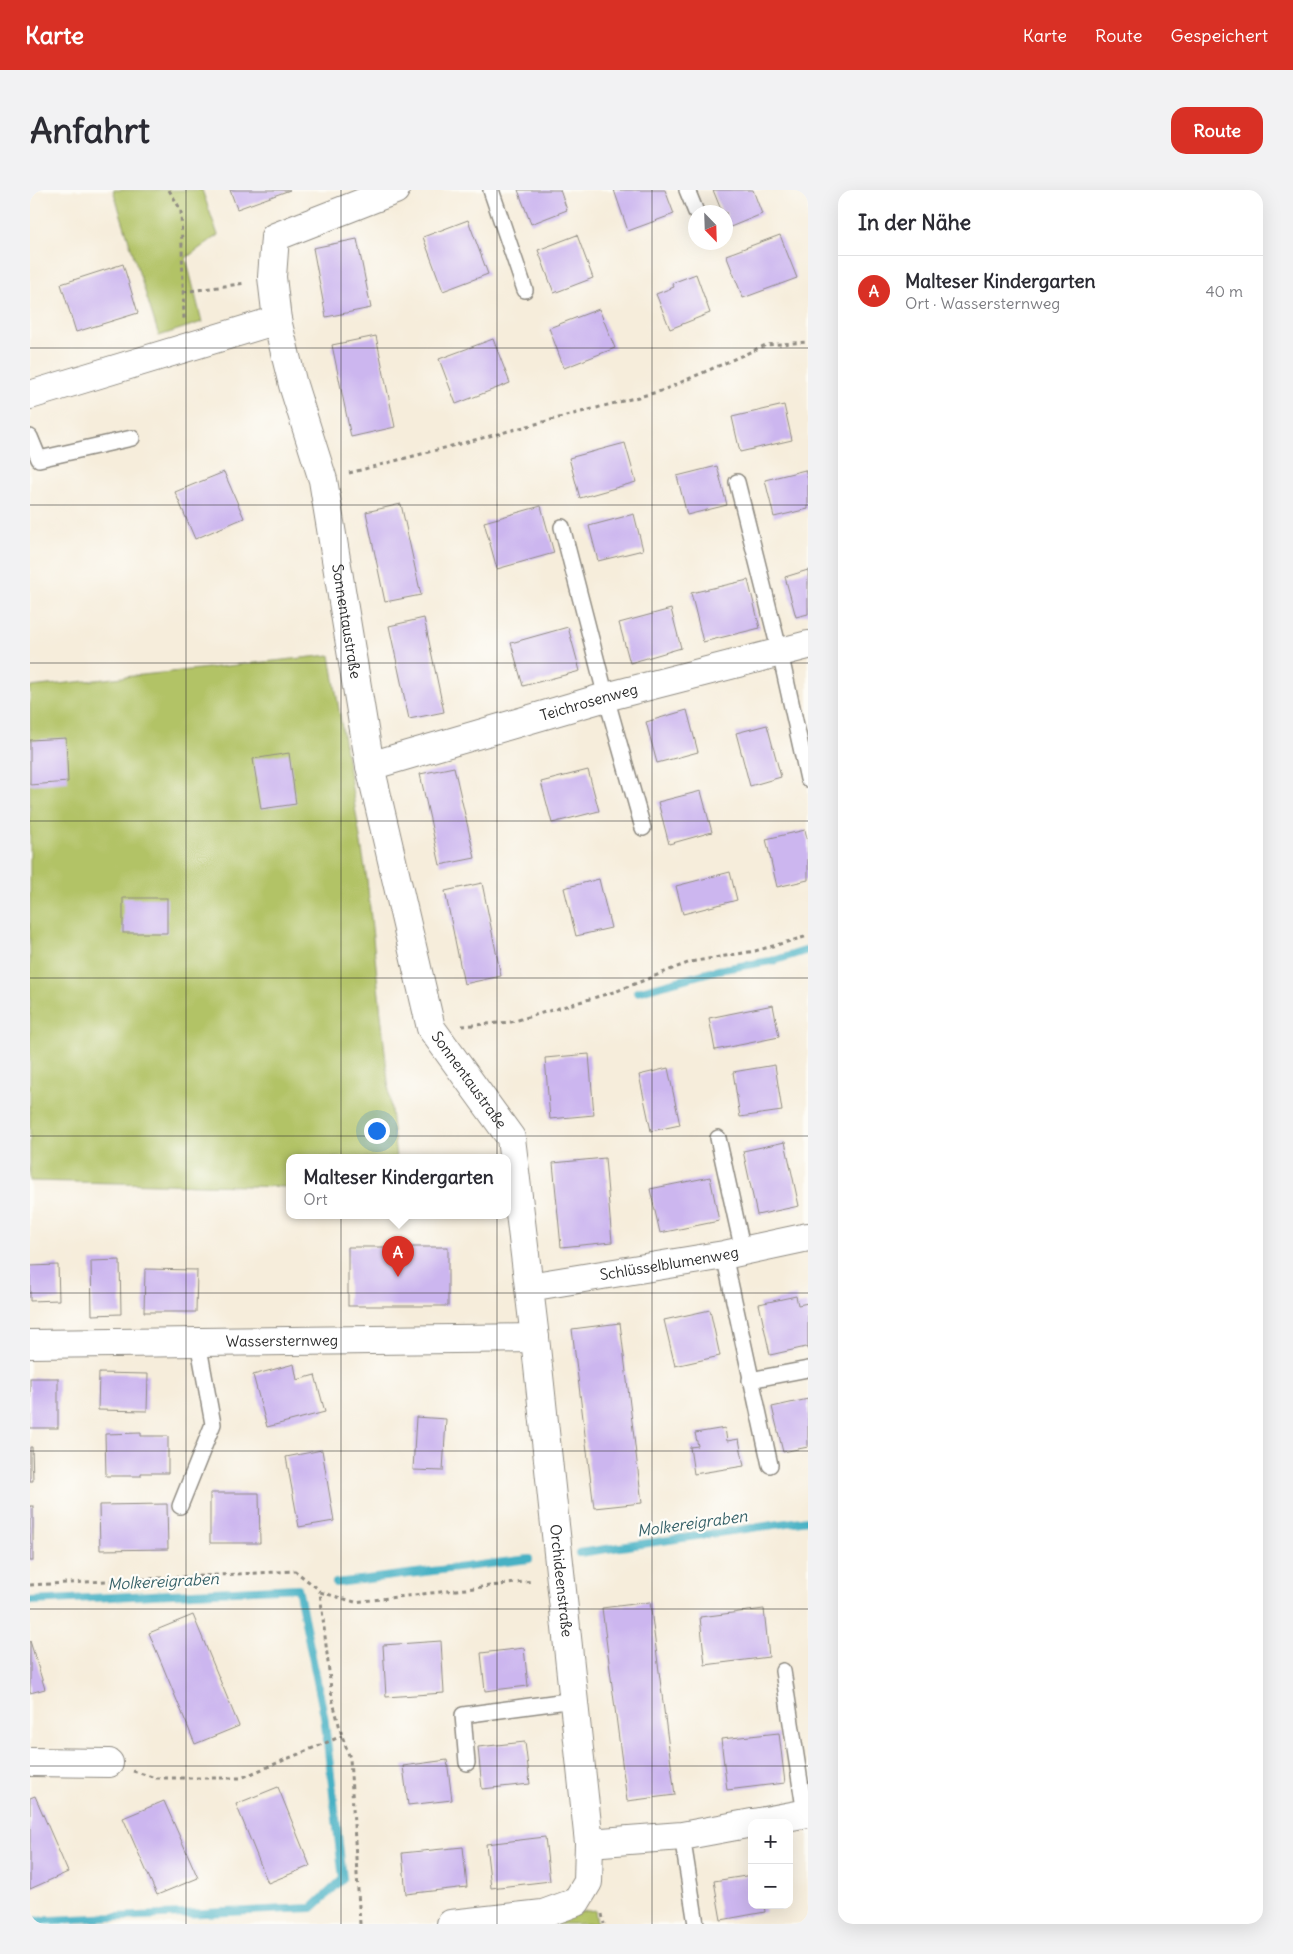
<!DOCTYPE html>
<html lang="de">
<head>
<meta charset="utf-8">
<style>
	:root { --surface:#fff; --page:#f2f2f3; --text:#2b2b33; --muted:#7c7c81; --line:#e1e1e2; --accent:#d93025 }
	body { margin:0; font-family:Delius,sans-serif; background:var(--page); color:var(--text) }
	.controls { position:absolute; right:15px; bottom:15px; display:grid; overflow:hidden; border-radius:10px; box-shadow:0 5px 20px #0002 }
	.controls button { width:45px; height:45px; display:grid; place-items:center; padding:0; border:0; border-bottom:1px solid var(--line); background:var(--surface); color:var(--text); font:25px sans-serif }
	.compass { position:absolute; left:658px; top:15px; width:45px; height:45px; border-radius:50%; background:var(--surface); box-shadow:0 5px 20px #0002; rotate:157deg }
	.you { position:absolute; left:346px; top:940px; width:18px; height:18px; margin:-12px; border:4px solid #fff; border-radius:50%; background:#1a73e8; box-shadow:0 0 0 8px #1a73e833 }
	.badge { display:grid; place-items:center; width:32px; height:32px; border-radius:50%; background:var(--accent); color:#fff; font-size:16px; font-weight:700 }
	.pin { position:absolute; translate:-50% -41px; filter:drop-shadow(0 1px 2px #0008) }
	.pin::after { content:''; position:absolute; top:26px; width:18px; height:15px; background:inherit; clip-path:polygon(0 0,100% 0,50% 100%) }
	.popup { position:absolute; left:256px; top:964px; width:225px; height:65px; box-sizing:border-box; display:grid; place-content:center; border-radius:10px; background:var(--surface); filter:drop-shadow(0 1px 4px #0005); font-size:16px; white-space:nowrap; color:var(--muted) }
	.popup b { font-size:19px; color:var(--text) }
	.popup::after { content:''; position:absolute; left:50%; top:100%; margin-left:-10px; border:10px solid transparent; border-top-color:var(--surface) }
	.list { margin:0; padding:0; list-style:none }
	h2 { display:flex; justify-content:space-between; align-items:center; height:65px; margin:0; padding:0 20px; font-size:21px }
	h2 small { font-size:16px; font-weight:400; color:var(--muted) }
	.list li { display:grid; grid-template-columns:32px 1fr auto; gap:15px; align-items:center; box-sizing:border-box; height:70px; padding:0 20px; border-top:1px solid var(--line) }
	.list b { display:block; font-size:19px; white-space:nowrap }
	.list p { margin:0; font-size:16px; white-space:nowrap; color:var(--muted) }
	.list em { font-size:16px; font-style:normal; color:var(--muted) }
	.map { position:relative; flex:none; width:778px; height:1734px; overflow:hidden; border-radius:15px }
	header { display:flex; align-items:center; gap:30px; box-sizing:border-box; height:70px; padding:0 25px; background:var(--accent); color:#fff }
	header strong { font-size:24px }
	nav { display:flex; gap:28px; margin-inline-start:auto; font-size:18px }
	.intro { display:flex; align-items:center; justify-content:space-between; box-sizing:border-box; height:120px; padding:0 30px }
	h1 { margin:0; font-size:35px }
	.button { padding:12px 22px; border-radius:15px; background:var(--accent); color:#fff; font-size:18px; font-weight:700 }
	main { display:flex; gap:30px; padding:0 30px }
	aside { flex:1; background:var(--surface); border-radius:15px; box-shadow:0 5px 20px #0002 }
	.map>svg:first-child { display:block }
</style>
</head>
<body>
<header>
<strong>Karte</strong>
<nav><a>Karte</a><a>Route</a><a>Gespeichert</a></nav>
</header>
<div class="intro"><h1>Anfahrt</h1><a class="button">Route</a></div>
<main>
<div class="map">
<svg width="778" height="1734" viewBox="0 0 778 1734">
	<rect width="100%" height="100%" fill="#fdfcf7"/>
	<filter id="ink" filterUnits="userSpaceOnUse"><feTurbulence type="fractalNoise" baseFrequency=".02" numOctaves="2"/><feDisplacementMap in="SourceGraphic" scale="10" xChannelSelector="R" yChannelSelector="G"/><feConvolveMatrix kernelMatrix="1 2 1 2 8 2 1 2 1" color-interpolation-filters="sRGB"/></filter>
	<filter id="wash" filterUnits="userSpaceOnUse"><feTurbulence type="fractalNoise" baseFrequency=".0096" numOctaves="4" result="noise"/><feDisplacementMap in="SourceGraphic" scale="20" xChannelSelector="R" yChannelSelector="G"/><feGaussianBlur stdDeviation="1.12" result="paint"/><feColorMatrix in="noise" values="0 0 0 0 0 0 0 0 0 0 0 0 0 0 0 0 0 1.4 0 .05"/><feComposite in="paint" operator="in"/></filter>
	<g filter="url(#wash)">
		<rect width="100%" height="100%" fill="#f6eddb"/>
		<g fill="#b2c366" stroke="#6e7748">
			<path d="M83,0H172L188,45L156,68L172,132L129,146Z"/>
			<path d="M300,465L337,690L366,968H259V997L0,991V497Z"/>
			<path d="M565,1720L567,1734H522L521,1726Z"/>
		</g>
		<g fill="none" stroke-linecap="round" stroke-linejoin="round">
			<g stroke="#46b1c4" stroke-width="8">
				<path d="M607,802L688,780L746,770L778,760"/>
				<path d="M549,1363L778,1330"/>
				<path d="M306,1393L499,1369"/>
				<path d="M0,1411L268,1398L294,1525L313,1689L282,1718L0,1731"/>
			</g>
		</g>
		<g id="blocks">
			<g fill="#ccb6ef">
				<path d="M200,0H260L207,19Z"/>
				<path d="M488,0H530L537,20L501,34Z"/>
				<path d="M584,0H635L644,24L598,41Z"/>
				<path d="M683,0H723L732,24L698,38L696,22H692Z"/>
				<path d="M438,30L458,84L413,101L393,47Z"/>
				<path d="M547,45L563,88L524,103L508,60Z"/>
				<path d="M750,45L767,88L713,108L696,65Z"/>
				<path d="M327,49L341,118L296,127L283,58Z"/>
				<path d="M93,74L108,123L46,142L31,94Z"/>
				<path d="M666,84L680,123L640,139L626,104L644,97L642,93Z"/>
				<path d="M569,119L585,158L534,178L519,138Z"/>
				<path d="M346,146L365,237L321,247L302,155Z"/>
				<path d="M463,149L480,193L426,214L409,169Z"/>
				<path d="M754,215L762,250L710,262L702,227Z"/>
				<path d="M595,253L606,292L550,308L539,268Z"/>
				<path d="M687,276L697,315L657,325L647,286Z"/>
				<path d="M775,280L778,290V319L744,327L735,290Z"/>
				<path d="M194,282L214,328L165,349L145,302Z"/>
				<path d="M371,314L391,405L355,412L336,322Z"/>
				<path d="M511,316L524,363L467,379L454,332Z"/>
				<path d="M604,324L613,360L568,371L559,336Z"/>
				<path d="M778,380V424L766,427L755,387Z"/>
				<path d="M718,390L730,438L673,452L661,403Z"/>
				<path d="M641,419L651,458L600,473L589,433Z"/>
				<path d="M394,428L414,522L379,529L359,436Z"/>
				<path d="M538,437L550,481L493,496L481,453Z"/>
				<path d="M657,520L668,562L627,573L616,532Z"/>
				<path d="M737,535L751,587L720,596L706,543Z"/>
				<path d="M36,548L38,592L0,595V550Z"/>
				<path d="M259,563L266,614L231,619L223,569Z"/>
				<path d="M424,577L445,668L410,675L390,584Z"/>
				<path d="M558,580L569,621L522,633L511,592Z"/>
				<path d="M671,601L682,642L639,654L628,612Z"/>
				<path d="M775,640L778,652V690L747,697L736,649Z"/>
				<path d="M700,682L707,710L653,724L646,696Z"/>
				<path d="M569,689L581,738L546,746L534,698Z"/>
				<path d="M452,693L471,786L434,794L415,701Z"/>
				<rect x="93" y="708" width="44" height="35"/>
				<path d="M743,815L749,847L685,860L679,828Z"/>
				<path d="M559,864L564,925L520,929L515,868Z"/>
				<path d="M745,875L752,921L710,927L703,882Z"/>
				<path d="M638,878L650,935L621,941L609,885Z"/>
				<path d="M755,952L769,1016L727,1025L713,961Z"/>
				<path d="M575,968L582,1052L531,1057L523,973Z"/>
				<path d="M680,987L689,1031L630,1043L620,999Z"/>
				<rect x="318" y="1057" width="100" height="59"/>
				<path d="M90,1070L91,1124L62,1125L61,1071Z"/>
				<path d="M28,1075L29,1110L0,1111V1076Z"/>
				<path d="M115,1079L167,1080L166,1122H114Z"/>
				<path d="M766,1106L768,1115L778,1113V1160L776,1157L740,1165L729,1114Z"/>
				<path d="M680,1120L690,1166L645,1176L634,1130Z"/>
				<path d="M590,1133L612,1313L564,1318L542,1139Z"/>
				<path d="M264,1174L267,1190L285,1185L295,1222L237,1237L223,1185Z"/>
				<path d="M69,1183L118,1184L117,1221L68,1220Z"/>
				<rect x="0" y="1188" width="28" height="50"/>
				<path d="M778,1209V1257L753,1262L742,1217Z"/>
				<path d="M386,1227L416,1229L413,1281L383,1280Z"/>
				<path d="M695,1238L697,1251L709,1249L714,1276L664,1284L660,1257L668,1256L665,1243Z"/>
				<path d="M111,1243V1246H138V1283H111V1286H76L75,1244Z"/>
				<path d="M0,1257H2L3,1291H0Z"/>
				<path d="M292,1260L304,1331L269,1337L256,1267Z"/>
				<path d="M180,1303H229L230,1353H180Z"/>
				<path d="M137,1314L138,1359L70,1360L69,1315Z"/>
				<rect x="0" y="1316" width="3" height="55"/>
				<path d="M620,1412L645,1605L597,1611L572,1418Z"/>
				<path d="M734,1419L739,1467L675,1475L670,1427Z"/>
				<path d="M163,1425L209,1536L165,1554L119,1443Z"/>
				<path d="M0,1451L15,1499L0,1503Z"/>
				<path d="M411,1451L414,1503L356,1507L353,1455Z"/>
				<path d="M494,1458L498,1496L455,1501L451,1463Z"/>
				<path d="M749,1543L755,1593L697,1600L691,1549Z"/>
				<path d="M495,1552L500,1594L452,1599L448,1557Z"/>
				<path d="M417,1570L422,1610L378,1615L373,1576Z"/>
				<path d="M248,1597L280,1676L238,1693L206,1614Z"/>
				<path d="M5,1606L38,1682L0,1699V1608Z"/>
				<path d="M134,1611L168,1688L127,1705L93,1628Z"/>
				<path d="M515,1647L520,1691L461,1698L456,1654Z"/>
				<path d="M433,1657L437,1697L376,1704L372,1663Z"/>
				<path d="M722,1685V1715H734L735,1722L691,1730L684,1691Z"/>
			</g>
		</g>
	</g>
	<g filter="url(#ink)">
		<use href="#blocks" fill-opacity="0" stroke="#908c83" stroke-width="1"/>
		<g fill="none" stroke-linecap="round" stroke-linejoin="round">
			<g stroke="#908c83" stroke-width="18">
				<g id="lane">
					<path d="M461,0L495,100"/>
					<path d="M657,0L666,22"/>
					<path d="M0,247L9,269L102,248"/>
					<path d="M707,292L750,463L778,589"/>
					<path d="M532,337L576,507L613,638"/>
					<path d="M688,948L713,1061"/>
					<path d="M694,1065L740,1275"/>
					<path d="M720,1190L778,1179"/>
					<path d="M150,1316L183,1234L168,1152"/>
					<path d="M753,1481L775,1624"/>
					<path d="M437,1573L433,1525L544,1510"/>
					<path d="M652,1646L666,1734"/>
				</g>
			</g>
			<g stroke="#908c83" stroke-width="30">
				<g id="street">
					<path d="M247,130L242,87L245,47L365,0"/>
					<path id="s1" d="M0,205L247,130L263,195L293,290L340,576L401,838L481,948L505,1148L559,1653L652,1646L722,1633"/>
					<path id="s2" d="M340,576L576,507L778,455"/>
					<path id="s3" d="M499,1097L694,1065L778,1047"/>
					<path id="s4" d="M0,1154L505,1148"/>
					<path d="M0,1572L79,1573"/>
					<path d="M724,1633L778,1623"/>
					<path d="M421,1734L513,1724L546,1712L558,1692L559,1653"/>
				</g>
			</g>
			<g stroke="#908c83" stroke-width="3" stroke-dasharray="4 4" stroke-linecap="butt">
				<path d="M139,0L151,20L154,131"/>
				<path d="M153,102L216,93"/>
				<path d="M319,283L631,201L736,155L778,152"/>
				<path d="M432,836L481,832L587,801L660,772L725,761L778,746"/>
				<path d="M0,1395L265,1381L287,1398L290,1402"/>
				<path d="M103,1581L126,1588H211L312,1546"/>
				<path d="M572,1724L574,1734"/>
				<path d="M330,1734L320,1568L312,1546L302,1508L290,1402L325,1412L503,1391"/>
			</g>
			<use href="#lane" stroke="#fff" stroke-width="15"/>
			<use href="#street" stroke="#fff" stroke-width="28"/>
		</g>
	</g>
	<path fill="none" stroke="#2b2b2b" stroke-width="1" stroke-opacity="0.55" d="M156,0V1734M311,0V1734M467,0V1734M622,0V1734M0,158H778M0,315H778M0,473H778M0,631H778M0,788H778M0,946H778M0,1103H778M0,1261H778M0,1419H778M0,1576H778"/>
	<g text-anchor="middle" stroke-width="4.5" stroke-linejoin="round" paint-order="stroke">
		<g font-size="15" fill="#2b2b2b" stroke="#fdfcf7">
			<text dy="5" stroke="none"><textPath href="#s1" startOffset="568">Sonnentaustraße</textPath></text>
			<text dy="5" stroke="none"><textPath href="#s2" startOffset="228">Teichrosenweg</textPath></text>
			<text dy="5" stroke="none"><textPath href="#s1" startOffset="1048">Sonnentaustraße</textPath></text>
			<text dy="5" stroke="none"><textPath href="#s3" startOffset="142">Schlüsselblumenweg</textPath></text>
			<text dy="5" stroke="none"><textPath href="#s4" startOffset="252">Wassersternweg</textPath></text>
			<text dy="5" stroke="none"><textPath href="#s1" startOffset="1565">Orchideenstraße</textPath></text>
		</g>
		<g font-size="16" font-style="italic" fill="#366168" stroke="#fdfcf7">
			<text transform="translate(662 1333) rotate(-8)" y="6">Molkereigraben</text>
			<text transform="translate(133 1391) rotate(-3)" y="6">Molkereigraben</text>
		</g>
	</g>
</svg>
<div class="controls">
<button>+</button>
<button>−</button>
</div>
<svg class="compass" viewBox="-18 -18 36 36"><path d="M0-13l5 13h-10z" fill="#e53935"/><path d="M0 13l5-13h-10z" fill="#7c7c81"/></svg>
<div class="you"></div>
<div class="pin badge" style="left:368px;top:1087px">A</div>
<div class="popup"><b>Malteser Kindergarten</b>Ort</div>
</div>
<aside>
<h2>In der Nähe<small></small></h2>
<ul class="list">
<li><span class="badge">A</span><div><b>Malteser Kindergarten</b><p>Ort · Wassersternweg</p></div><em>40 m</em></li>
</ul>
</aside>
</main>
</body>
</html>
